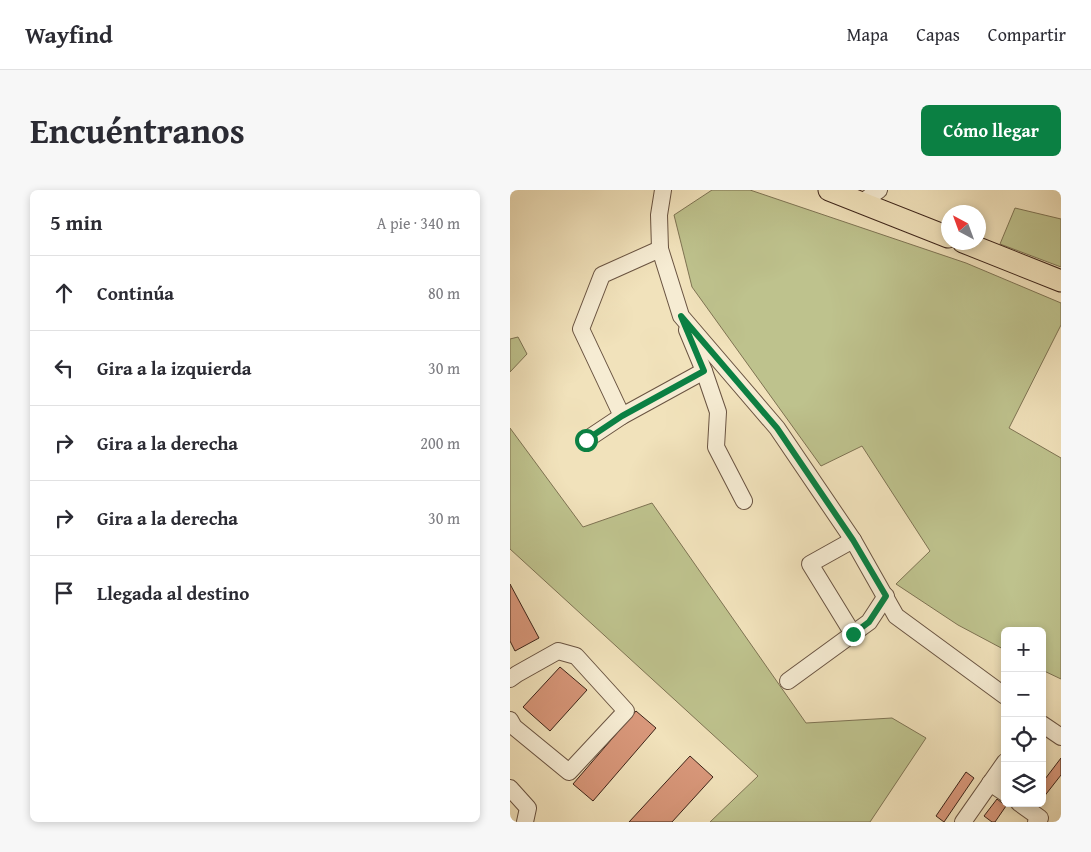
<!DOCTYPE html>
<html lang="es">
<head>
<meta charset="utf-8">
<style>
	:root { --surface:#fff; --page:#f7f7f7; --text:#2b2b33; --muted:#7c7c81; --line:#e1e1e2; --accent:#0b8043 }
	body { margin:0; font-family:"Gentium Book Plus",serif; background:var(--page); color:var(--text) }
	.controls { position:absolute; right:15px; bottom:15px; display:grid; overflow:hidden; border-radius:8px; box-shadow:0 2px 8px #0003 }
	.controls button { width:45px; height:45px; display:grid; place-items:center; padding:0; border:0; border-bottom:1px solid var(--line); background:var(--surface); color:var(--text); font:25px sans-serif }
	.compass { position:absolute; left:431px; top:15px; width:45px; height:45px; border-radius:50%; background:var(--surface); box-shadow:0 2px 8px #0003; rotate:319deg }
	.stop { position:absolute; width:15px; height:15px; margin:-11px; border:4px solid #0b8043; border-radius:50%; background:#fff }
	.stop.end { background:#0b8043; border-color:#fff; box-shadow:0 1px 5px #0008 }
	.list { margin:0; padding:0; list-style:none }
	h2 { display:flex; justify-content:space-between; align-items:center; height:65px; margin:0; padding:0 20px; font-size:21px }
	h2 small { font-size:16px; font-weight:400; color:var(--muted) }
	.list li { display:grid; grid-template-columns:32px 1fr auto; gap:15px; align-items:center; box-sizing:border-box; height:75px; padding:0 20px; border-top:1px solid var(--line) }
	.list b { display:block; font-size:19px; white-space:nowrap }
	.list em { font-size:16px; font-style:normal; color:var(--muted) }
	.icon { flex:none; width:28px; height:28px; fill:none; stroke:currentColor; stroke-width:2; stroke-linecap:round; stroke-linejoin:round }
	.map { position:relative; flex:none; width:551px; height:632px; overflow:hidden; border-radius:8px }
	header { display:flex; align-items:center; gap:30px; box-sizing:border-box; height:70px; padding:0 25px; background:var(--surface); border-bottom:1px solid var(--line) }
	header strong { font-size:24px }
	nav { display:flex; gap:28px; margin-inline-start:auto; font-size:18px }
	.intro { display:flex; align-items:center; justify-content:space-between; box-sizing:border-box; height:120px; padding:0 30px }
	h1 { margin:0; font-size:35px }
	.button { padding:12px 22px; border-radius:8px; background:var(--accent); color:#fff; font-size:18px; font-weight:700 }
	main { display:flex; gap:30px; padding:0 30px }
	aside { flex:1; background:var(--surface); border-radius:8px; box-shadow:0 2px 8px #0003 }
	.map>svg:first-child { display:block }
</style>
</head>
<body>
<header>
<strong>Wayfind</strong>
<nav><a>Mapa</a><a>Capas</a><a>Compartir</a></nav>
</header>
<div class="intro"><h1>Encuéntranos</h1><a class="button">Cómo llegar</a></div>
<main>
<aside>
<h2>5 min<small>A pie · 340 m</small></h2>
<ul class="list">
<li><svg class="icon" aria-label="ahead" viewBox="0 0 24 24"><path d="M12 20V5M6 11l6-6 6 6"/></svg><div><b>Continúa</b></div><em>80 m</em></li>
<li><svg class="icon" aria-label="left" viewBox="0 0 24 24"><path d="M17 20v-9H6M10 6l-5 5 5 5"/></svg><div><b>Gira a la izquierda</b></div><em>30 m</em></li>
<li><svg class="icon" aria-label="right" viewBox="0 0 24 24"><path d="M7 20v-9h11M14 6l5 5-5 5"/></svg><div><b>Gira a la derecha</b></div><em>200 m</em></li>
<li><svg class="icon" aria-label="right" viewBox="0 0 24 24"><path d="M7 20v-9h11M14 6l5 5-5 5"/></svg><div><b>Gira a la derecha</b></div><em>30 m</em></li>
<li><svg class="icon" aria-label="arrive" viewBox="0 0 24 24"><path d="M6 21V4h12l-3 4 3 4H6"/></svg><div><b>Llegada al destino</b></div></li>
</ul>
</aside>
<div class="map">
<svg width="551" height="632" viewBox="0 0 551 632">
	<rect width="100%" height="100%" fill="#f1e2bb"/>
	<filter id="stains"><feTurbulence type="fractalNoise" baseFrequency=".004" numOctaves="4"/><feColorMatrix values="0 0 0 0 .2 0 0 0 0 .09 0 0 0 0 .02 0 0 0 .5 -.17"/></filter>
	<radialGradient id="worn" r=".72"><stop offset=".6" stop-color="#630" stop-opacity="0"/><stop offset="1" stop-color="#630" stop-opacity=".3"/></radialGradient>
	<g fill="#bec28d" stroke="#7e7353">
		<path d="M202,0H240L456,73L551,113V135L499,238L551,268V489L532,480V441H495V460L448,435L386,394L420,361L352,256L311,276L182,97L164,25Z"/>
		<path d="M505,18L551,29V77L490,54Z"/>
		<path d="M8,147L17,164L0,182V149Z"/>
		<path d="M0,238L73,337L142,313L296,533L382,528L416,548L360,632H200L248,586L0,359Z"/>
	</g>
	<g fill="#d8977a" stroke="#3d2419">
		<path d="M0,394L29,448L5,461L0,451Z"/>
		<path d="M50,477L77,500L40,541L13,517Z"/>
		<path d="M126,521L146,538L83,611L63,594Z"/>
		<path d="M180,566L203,587L162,632H119Z"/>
		<path d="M551,568V585L533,608H532V593Z"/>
		<path d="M456,582L464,588L434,632L426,626Z"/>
		<path d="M487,609L496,616L485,632H482L474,626Z"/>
	</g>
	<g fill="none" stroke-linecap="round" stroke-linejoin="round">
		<g stroke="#6a5442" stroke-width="18">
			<g id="minor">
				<path d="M153,0L149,25L150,59L171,126L267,238L343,350L386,426L495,506"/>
				<path d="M351,13L369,0"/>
				<path d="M177,140L194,181L208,222L206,257L234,311"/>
				<path d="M112,226L71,139L92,85L150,59"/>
				<path d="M76,250L112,226L194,181"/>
				<path d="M343,350L300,374L343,444"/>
				<path d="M0,489L7,484L48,461L66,466L116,521L59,582L4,537L0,530"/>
				<path d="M278,491L359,432L376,406"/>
				<path d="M532,534L551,547"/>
				<path d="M480,593L495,603"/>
				<path d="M0,598L18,618L15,632"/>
				<path d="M509,613L530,628L526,632"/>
				<path d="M453,632L495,572"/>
			</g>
		</g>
		<g stroke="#3d2419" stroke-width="23">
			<g id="major">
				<path d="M319,0L438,47"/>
				<path d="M453,52L551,91"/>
			</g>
		</g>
		<use href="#minor" stroke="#f6ecd3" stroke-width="16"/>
		<use href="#major" stroke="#f1e2bb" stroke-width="21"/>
	</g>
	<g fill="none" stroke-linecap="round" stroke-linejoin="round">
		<path stroke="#0b8043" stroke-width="6" d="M76,250L112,226L194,181L171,126L267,238L343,350L376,406L359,432L343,444"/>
	</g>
	<rect width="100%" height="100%" filter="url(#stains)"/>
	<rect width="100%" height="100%" fill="url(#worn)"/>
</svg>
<div class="controls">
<button>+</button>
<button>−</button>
<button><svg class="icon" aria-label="locate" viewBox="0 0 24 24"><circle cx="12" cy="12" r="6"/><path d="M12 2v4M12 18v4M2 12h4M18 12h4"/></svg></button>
<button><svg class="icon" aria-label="layers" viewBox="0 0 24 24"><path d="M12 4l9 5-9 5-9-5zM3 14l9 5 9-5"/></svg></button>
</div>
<svg class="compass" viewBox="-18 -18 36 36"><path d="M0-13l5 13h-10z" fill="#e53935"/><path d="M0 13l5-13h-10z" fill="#7c7c81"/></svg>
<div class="stop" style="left:76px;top:250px"></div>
<div class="stop end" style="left:343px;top:444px"></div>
</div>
</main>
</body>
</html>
